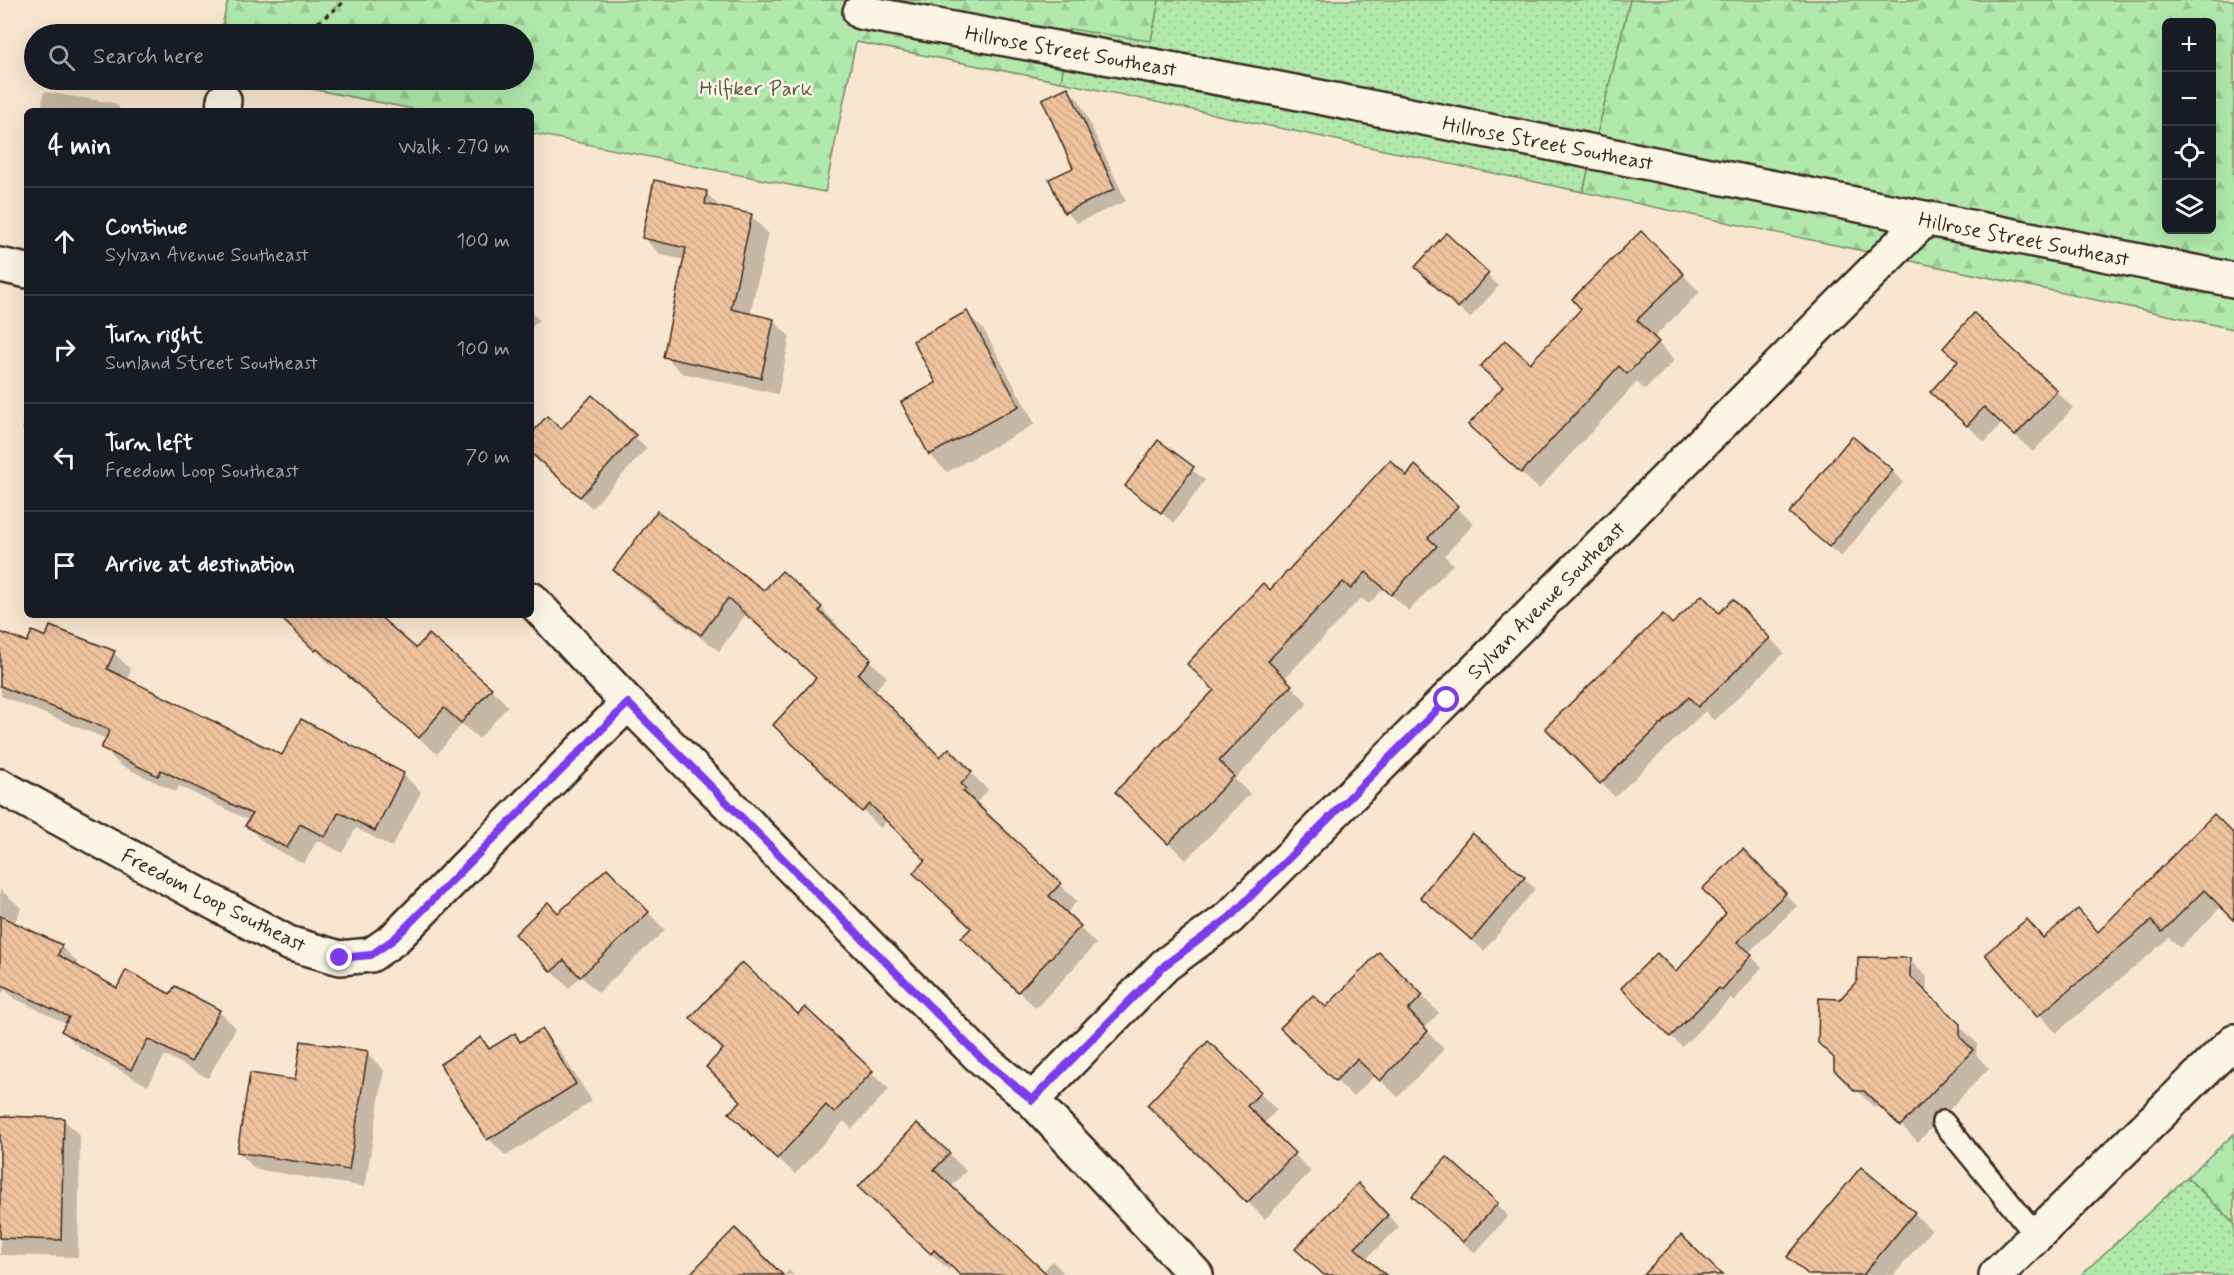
<!DOCTYPE html>
<html lang="en">
<head>
<meta charset="utf-8">
<style>
	:root { --surface:#171b24; --page:#242831; --text:#f1f3f6; --muted:#9ea1a6; --line:#363941 }
	body { margin:0; font-family:Mynerve,sans-serif; background:var(--page); color:var(--text) }
	.controls { position:absolute; right:18px; top:18px; display:grid; overflow:hidden; border-radius:9px; box-shadow:0 6px 24px #0002 }
	.controls button { width:54px; height:54px; display:grid; place-items:center; padding:0; border:0; border-bottom:2px solid var(--line); background:var(--surface); color:var(--text); font:30px sans-serif }
	.stop { position:absolute; width:18px; height:18px; margin:-14px; border:4px solid #7c3aed; border-radius:50%; background:#fff }
	.stop.end { background:#7c3aed; border-color:#fff; box-shadow:0 2px 6px #0008 }
	.list { margin:0; padding:0; list-style:none }
	h2 { display:flex; justify-content:space-between; align-items:center; height:78px; margin:0; padding:0 24px; font-size:26px }
	h2 small { font-size:20px; font-weight:400; color:var(--muted) }
	.list li { display:grid; grid-template-columns:39px 1fr auto; gap:18px; align-items:center; box-sizing:border-box; height:108px; padding:0 24px; border-top:2px solid var(--line) }
	.list b { display:block; font-size:22px; white-space:nowrap }
	.list p { margin:0; font-size:20px; white-space:nowrap; color:var(--muted) }
	.list em { font-size:20px; font-style:normal; color:var(--muted) }
	.icon { flex:none; width:33px; height:33px; fill:none; stroke:currentColor; stroke-width:2; stroke-linecap:round; stroke-linejoin:round }
	.map { position:relative; flex:none; width:2234px; height:1275px; overflow:hidden }
	.search { position:absolute; background:var(--surface); box-shadow:0 6px 24px #0002; left:24px; top:24px; width:510px; height:66px; display:flex; align-items:center; gap:15px; box-sizing:border-box; padding:0 21px; border-radius:33px; color:var(--muted); font-size:22px }
	.panel { position:absolute; background:var(--surface); box-shadow:0 6px 24px #0002; left:24px; top:108px; width:510px; height:510px; border-radius:9px }
	.map>svg:first-child { display:block }
</style>
</head>
<body>
<div class="map">
<svg width="2234" height="1275" viewBox="0 0 2234 1275">
	<defs>
		<pattern id="green-dots" width="8" height="8" patternUnits="userSpaceOnUse" patternTransform="scale(1.5)"><rect width="8" height="8" fill="#b1e9ad"/><path d="M2 2h.1M6 6h.1" fill="none" stroke="#99c894" stroke-width="1.8" stroke-linecap="round"/></pattern>
		<pattern id="forest-firs" width="22" height="20" patternUnits="userSpaceOnUse" patternTransform="scale(1.5)"><rect width="22" height="20" fill="#b1e9ad"/><path d="M5 1l3.5 6h-7zM16 11l3.5 6h-7z" fill="#99c894"/></pattern>
		<pattern id="building-back-hatch" width="6" height="6" patternUnits="userSpaceOnUse" patternTransform="scale(1.5)"><rect width="6" height="6" fill="#efc39e"/><path d="M-1 5l2 2M0 0l6 6M5-1l2 2" fill="none" stroke="#cea888"/></pattern>
	</defs>
	<rect width="100%" height="100%" fill="#f8e6d0"/>
	<filter id="ink" filterUnits="userSpaceOnUse"><feTurbulence type="fractalNoise" baseFrequency=".0167" numOctaves="2"/><feDisplacementMap in="SourceGraphic" scale="12" xChannelSelector="R" yChannelSelector="G"/><feConvolveMatrix kernelMatrix="1 2 1 2 8 2 1 2 1" color-interpolation-filters="sRGB"/></filter>
	<g filter="url(#ink)">
		<g fill="url(#green-dots)" stroke="#768a66" stroke-width="1.5">
			<path d="M1159,0H1630L1583,192L1061,82L1069,28L1151,40Z"/>
			<path d="M2187,1177L2234,1223V1275H2081Z"/>
		</g>
		<g fill="url(#forest-firs)" stroke="#768a66" stroke-width="1.5" fill-rule="evenodd">
			<path d="M228,0H1159L1151,41L1069,29L1061,82L856,42L825,192L531,133V111H423L266,80H524V34H220Z"/>
			<path d="M1630,0H2234V329L1583,192ZM2166,22H2212V230H2166Z"/>
			<path d="M2234,1134V1223L2187,1177Z"/>
		</g>
		<g fill="#0003">
			<path d="M1068,89L1079,100L1126,201L1077,223L1066,212L1075,168Z"/>
			<path d="M44,92L114,103L122,111H41Z"/>
			<path d="M706,193L723,210L751,216L768,233L750,315L773,320L790,337L778,394L682,373L665,356L685,260L661,255L644,238Z"/>
			<path d="M1641,233L1700,292L1653,338L1675,360L1645,390L1637,382L1539,489L1487,442L1530,365L1583,309Z"/>
			<path d="M1446,236L1499,286L1470,318L1428,278Z"/>
			<path d="M531,312L539,320L531,328Z"/>
			<path d="M966,313L984,330L1035,424L947,472L930,455L903,403L938,383Z"/>
			<path d="M2056,391L2073,408L2033,452L2002,423L1985,442L1949,409Z"/>
			<path d="M592,397L647,448L592,508L531,452V436L561,432Z"/>
			<path d="M27,407V435L22,430Z"/>
			<path d="M1158,443L1205,480L1174,523L1127,485Z"/>
			<path d="M1415,468L1474,524L1444,556L1453,564L1409,611L1384,588L1369,604L1361,598L1284,679L1308,703L1235,779L1250,794L1186,860L1117,792L1216,690L1270,592L1407,478Z"/>
			<path d="M1892,471L1903,482L1841,557L1791,513Z"/>
			<path d="M615,570L765,592L782,573L821,608L838,625L835,628L887,677L874,692L940,759L949,751L988,790L977,802L982,807L979,809L1077,901L1066,914L1096,944L1036,1008L980,955L973,929L927,860L888,820L880,828L841,787L817,679L746,614L719,651L632,587Z"/>
			<path d="M279,615H369L416,650L491,689L508,706L479,739L462,724L437,754L335,665L333,667Z"/>
			<path d="M1719,615H1748L1784,653L1714,721L1705,711L1615,797L1548,728L1672,626Z"/>
			<path d="M0,636L28,644L47,639L114,653L131,670L127,680L283,757L301,721L404,775L421,792L392,847L356,828L342,853L317,840L304,864L264,843L247,826L250,821L179,786L176,792L120,765L103,748L107,739L1,696Z"/>
			<path d="M2234,836V918L2222,906L2180,948L2169,938L2056,1033L1987,954L2027,921L2045,939L2078,911L2099,933Z"/>
			<path d="M1743,851L1797,906L1748,953L1762,967L1734,1001L1731,998L1682,1047L1623,988L1676,974L1728,913Z"/>
			<path d="M1524,878L1535,889L1484,951L1422,897Z"/>
			<path d="M624,887L665,930L598,993L581,976L569,988L552,971L558,915Z"/>
			<path d="M0,889L21,908L14,924L61,946L78,963L77,967L118,990L171,996L219,1011L236,1028L208,1078L165,1055L148,1086L80,1048L63,1031L67,1024L14,998L5,989L3,993L0,991Z"/>
			<path d="M1909,960L1927,977L1926,994L1977,1043L1976,1055L1989,1068L1918,1142L1883,1107H1874L1835,1069L1841,1000Z"/>
			<path d="M1422,996L1439,1013L1424,1028L1444,1049L1398,1097L1375,1075L1353,1097L1300,1045L1326,1009Z"/>
			<path d="M805,1009L889,1089L852,1129L844,1121L795,1174L748,1130L743,1101L725,1049L798,1016Z"/>
			<path d="M541,1031L558,1048L592,1101L506,1156L489,1139L481,1039L491,1049L515,1034L522,1042Z"/>
			<path d="M1208,1043L1277,1110L1263,1124L1311,1171L1265,1219L1149,1105Z"/>
			<path d="M367,1053L384,1070L365,1187L255,1169L238,1152L296,1082Z"/>
			<path d="M0,1118L63,1119L80,1136L78,1257L0,1255Z"/>
			<path d="M949,1154L966,1171L951,1187L1043,1272L1052,1261L1066,1275H961L952,1266L949,1270L877,1204Z"/>
			<path d="M1369,1196L1399,1227L1366,1259L1384,1275H1321Z"/>
			<path d="M1497,1204L1508,1216L1475,1253L1425,1208Z"/>
			<path d="M1914,1213L1931,1230L1894,1275H1808L1789,1257Z"/>
			<path d="M789,1270L794,1275H784Z"/>
		</g>
		<g fill="url(#building-back-hatch)" stroke="#3b2a1e" stroke-width="1.5">
			<path d="M1068,87L1115,189L1064,213L1049,179L1073,168L1042,99Z"/>
			<path d="M654,180L707,191L705,204L752,214L731,309L774,319L761,378L663,357L686,248L642,238Z"/>
			<path d="M1641,231L1684,274L1637,320L1659,342L1627,374L1619,366L1521,473L1468,425L1503,387L1480,367L1505,340L1530,363L1581,309L1572,299Z"/>
			<path d="M1446,233L1489,273L1458,308L1415,267Z"/>
			<path d="M967,311L1019,406L929,455L901,402L936,383L913,341Z"/>
			<path d="M1974,313L2057,390L2015,436L1984,407L1967,426L1930,392L1958,361L1943,348Z"/>
			<path d="M592,395L636,435L580,497L531,453V434L547,416L561,429Z"/>
			<path d="M1852,436L1893,470L1829,547L1789,513Z"/>
			<path d="M1158,440L1194,467L1161,513L1125,486Z"/>
			<path d="M1390,460L1407,476L1415,465L1458,506L1428,538L1437,546L1391,595L1366,572L1351,589L1343,582L1268,661L1292,685L1219,761L1234,776L1168,844L1115,792L1214,690L1187,664L1263,583L1270,590Z"/>
			<path d="M657,511L764,590L782,571L822,607L819,611L871,659L858,674L940,757L949,748L972,772L961,784L966,789L963,791L1061,883L1049,896L1081,926L1018,992L961,938L971,928L913,873L925,860L870,804L862,812L773,725L816,678L728,598L701,635L613,570Z"/>
			<path d="M1702,595L1719,613L1733,599L1770,638L1698,707L1689,697L1600,784L1545,728L1663,614L1672,624Z"/>
			<path d="M278,615H378L416,648L429,634L492,688L461,723L444,708L419,738L317,649L315,651Z"/>
			<path d="M50,626L115,651L107,669L282,755L301,719L404,773L375,831L339,812L325,837L300,824L287,848L245,826L252,814L161,770L158,776L101,748L110,730L0,686V632L27,642L32,631L46,637Z"/>
			<path d="M2214,814L2234,834V920L2204,890L2162,932L2151,921L2037,1017L1985,954L2027,919L2043,938L2078,909L2098,932Z"/>
			<path d="M1472,833L1525,877L1472,940L1420,897Z"/>
			<path d="M1743,849L1786,893L1737,942L1752,954L1722,990L1719,988L1670,1037L1621,988L1657,953L1676,972L1726,913L1702,889Z"/>
			<path d="M607,868L649,912L580,977L564,960L551,972L515,934L548,902L558,913Z"/>
			<path d="M0,916L62,945L58,955L117,988L126,970L170,994L175,986L220,1010L191,1062L148,1039L131,1070L61,1031L69,1017L0,984Z"/>
			<path d="M1379,952L1423,995L1408,1010L1428,1031L1380,1081L1357,1059L1335,1081L1280,1028L1313,995L1326,1007Z"/>
			<path d="M1858,957L1910,958V976L1960,1024V1037L1973,1050L1900,1126L1864,1091H1855L1834,1070V1058L1818,1043L1819,998L1840,999L1857,981Z"/>
			<path d="M742,962L798,1014L805,1007L873,1071L834,1113L826,1105L777,1159L729,1113L741,1101L706,1067L723,1049L690,1018Z"/>
			<path d="M542,1029L576,1084L487,1140L440,1064L481,1037L489,1049L515,1033L520,1042Z"/>
			<path d="M301,1041L368,1051L349,1170L237,1152L250,1073L295,1080Z"/>
			<path d="M1208,1041L1261,1092L1247,1106L1295,1153L1247,1203L1147,1105Z"/>
			<path d="M0,1116L64,1118L61,1240L0,1238Z"/>
			<path d="M917,1123L950,1153L934,1170L1048,1275H960L934,1250L931,1254L858,1187Z"/>
			<path d="M1447,1157L1498,1203L1463,1242L1412,1196Z"/>
			<path d="M1861,1167L1915,1212L1863,1275H1809L1787,1257Z"/>
			<path d="M1358,1183L1388,1215L1355,1248L1386,1275H1324L1295,1249Z"/>
			<path d="M735,1228L783,1275H689Z"/>
			<path d="M1681,1235L1722,1275H1643Z"/>
		</g>
		<g fill="none" stroke-linecap="round" stroke-linejoin="round">
			<g stroke="#3b2a1e" stroke-width="26">
				<path id="service" d="M1943,1122L2036,1235"/>
			</g>
			<g stroke="#3b2a1e" stroke-width="38">
				<g id="minor">
					<path d="M860,12L1284,90L2234,280"/>
					<path d="M223,111L224,100"/>
					<path d="M0,265L27,271"/>
					<path d="M531,599L628,703L948,1025L979,1056L1032,1100L1196,1275"/>
					<path d="M0,786L288,943L340,958L371,955L394,939L628,703"/>
					<path d="M1032,1100L1165,965L1229,918L1925,219"/>
				</g>
			</g>
			<g stroke="#3b2a1e" stroke-width="38">
				<path id="secondary" d="M1996,1275L2234,1041"/>
			</g>
			<path stroke="#3b2a1e" stroke-width="4" stroke-dasharray="4.5 4.5" stroke-linecap="butt" d="M304,34L346,0"/>
			<use href="#service" stroke="#fcf5e5" stroke-width="21"/>
			<use href="#minor" stroke="#fcf5e5" stroke-width="33"/>
			<use href="#secondary" stroke="#fcf5e5" stroke-width="33"/>
		</g>
	</g>
	<g fill="none" stroke-linecap="round" stroke-linejoin="round" filter="url(#ink)">
		<path stroke="#7c3aed" stroke-width="8" d="M340,958L371,955L394,939L628,703L979,1056L1032,1100L1165,965L1229,918L1447,700"/>
	</g>
	<g text-anchor="middle" stroke-width="5" stroke-linejoin="round" paint-order="stroke">
		<g font-size="21" fill="#3b2a1e" stroke="#fcf5e5">
			<text transform="translate(1071 51) rotate(10)" y="7">Hillrose Street Southeast</text>
			<text transform="translate(1548 143) rotate(11)" y="7">Hillrose Street Southeast</text>
			<text transform="translate(2024 239) rotate(11)" y="7">Hillrose Street Southeast</text>
			<text transform="translate(1546 600) rotate(-45)" y="7">Sylvan Avenue Southeast</text>
			<text transform="translate(214 900) rotate(27)" y="7">Freedom Loop Southeast</text>
		</g>
		<g font-size="21" fill="#585a42" stroke="#fcf5e5">
			<text x="756" y="95">Hilfiker Park</text>
		</g>
	</g>
</svg>
<div class="controls">
<button>+</button>
<button>−</button>
<button><svg class="icon" aria-label="locate" viewBox="0 0 24 24"><circle cx="12" cy="12" r="6"/><path d="M12 2v4M12 18v4M2 12h4M18 12h4"/></svg></button>
<button><svg class="icon" aria-label="layers" viewBox="0 0 24 24"><path d="M12 4l9 5-9 5-9-5zM3 14l9 5 9-5"/></svg></button>
</div>
<div class="stop" style="left:1447px;top:700px"></div>
<div class="stop end" style="left:340px;top:958px"></div>
<div class="search"><svg class="icon" aria-label="search" viewBox="0 0 24 24"><circle cx="10" cy="10" r="6"/><path d="M15 15l6 6"/></svg>Search here</div>
<section class="panel">
<h2>4 min<small>Walk · 270 m</small></h2>
<ul class="list">
<li><svg class="icon" aria-label="ahead" viewBox="0 0 24 24"><path d="M12 20V5M6 11l6-6 6 6"/></svg><div><b>Continue</b><p>Sylvan Avenue Southeast</p></div><em>100 m</em></li>
<li><svg class="icon" aria-label="right" viewBox="0 0 24 24"><path d="M7 20v-9h11M14 6l5 5-5 5"/></svg><div><b>Turn right</b><p>Sunland Street Southeast</p></div><em>100 m</em></li>
<li><svg class="icon" aria-label="left" viewBox="0 0 24 24"><path d="M17 20v-9H6M10 6l-5 5 5 5"/></svg><div><b>Turn left</b><p>Freedom Loop Southeast</p></div><em>70 m</em></li>
<li><svg class="icon" aria-label="arrive" viewBox="0 0 24 24"><path d="M6 21V4h12l-3 4 3 4H6"/></svg><div><b>Arrive at destination</b></div></li>
</ul>
</section>
</div>
</body>
</html>
